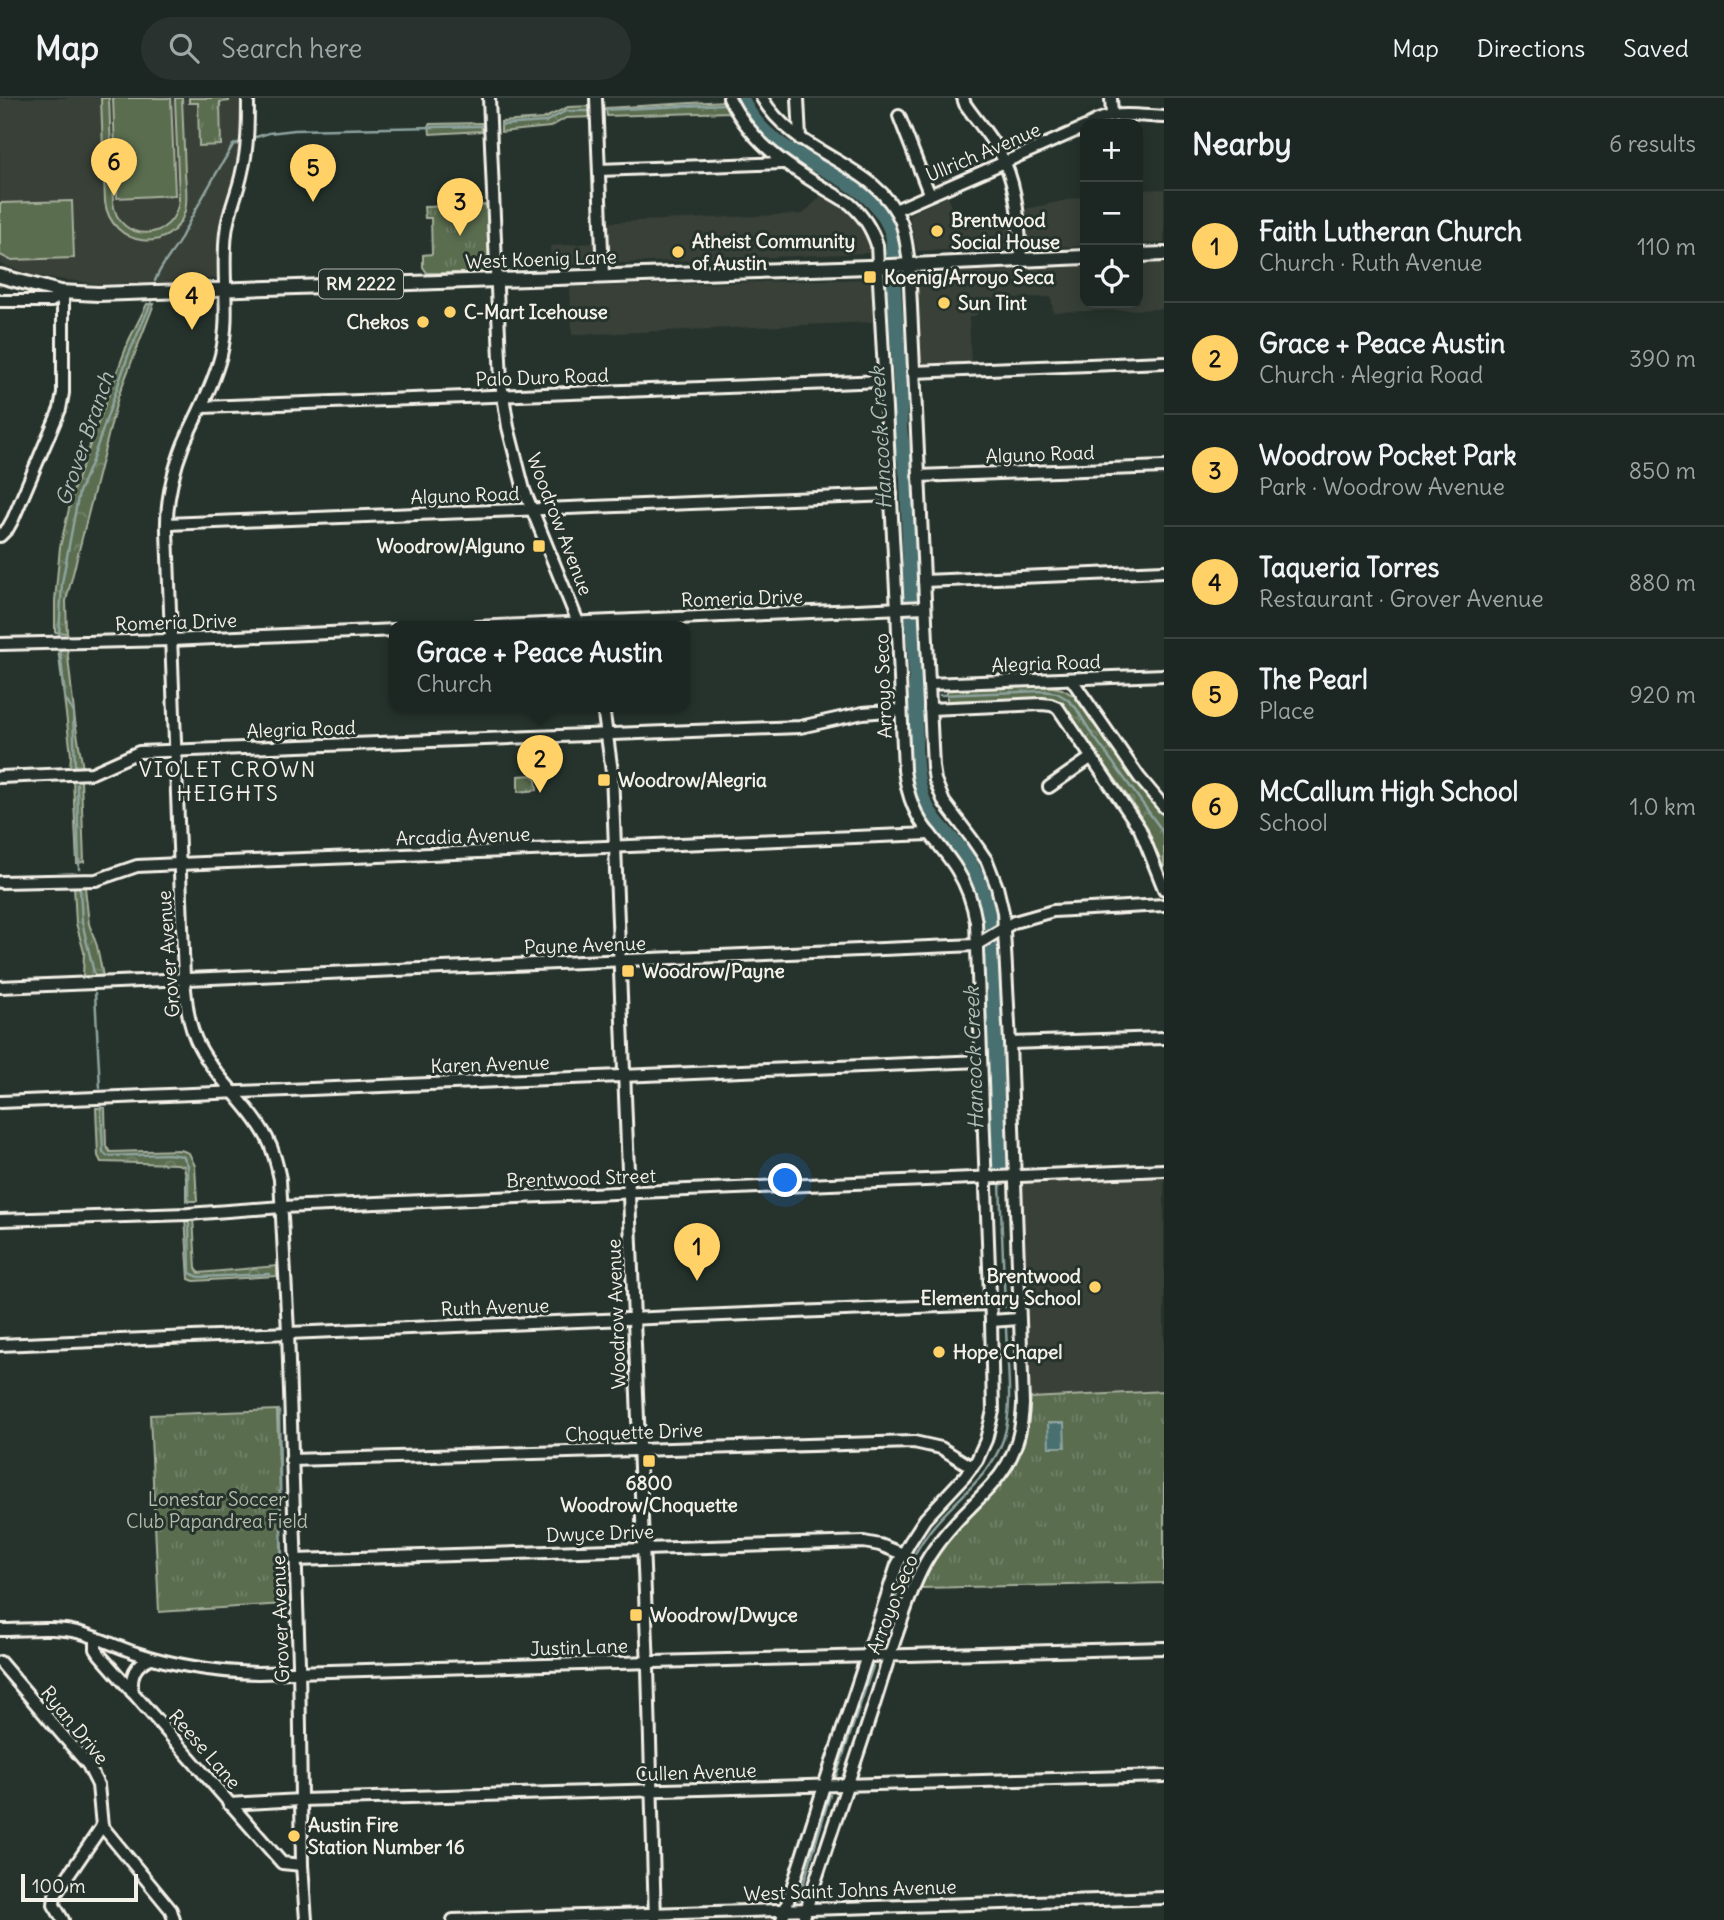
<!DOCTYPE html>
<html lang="en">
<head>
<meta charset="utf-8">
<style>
	:root { --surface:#1c2622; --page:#29322f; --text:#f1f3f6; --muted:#a0a5a5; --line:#3a4340; --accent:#ffd166 }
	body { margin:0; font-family:Delius,sans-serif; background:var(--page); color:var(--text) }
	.controls { position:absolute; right:21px; top:21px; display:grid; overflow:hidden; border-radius:14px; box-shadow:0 4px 18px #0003 }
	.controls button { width:63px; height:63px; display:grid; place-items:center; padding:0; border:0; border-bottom:2px solid var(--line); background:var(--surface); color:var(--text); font:35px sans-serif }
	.scale { position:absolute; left:21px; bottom:18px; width:117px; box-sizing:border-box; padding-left:7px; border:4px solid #f4f1e8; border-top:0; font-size:19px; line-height:24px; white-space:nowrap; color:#f4f1e8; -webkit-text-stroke:5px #26332d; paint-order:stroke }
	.you { position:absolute; left:786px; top:1083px; width:24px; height:24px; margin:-18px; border:5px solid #fff; border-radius:50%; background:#1a73e8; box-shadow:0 0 0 10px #1a73e833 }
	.badge { display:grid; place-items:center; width:46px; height:46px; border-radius:50%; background:var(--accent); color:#111; font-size:23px; font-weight:700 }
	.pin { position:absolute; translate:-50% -58px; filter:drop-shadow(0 2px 4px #0008) }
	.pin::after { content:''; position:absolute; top:37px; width:24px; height:21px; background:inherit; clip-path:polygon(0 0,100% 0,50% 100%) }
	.popup { position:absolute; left:389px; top:523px; width:301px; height:91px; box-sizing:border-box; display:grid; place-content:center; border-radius:14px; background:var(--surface); filter:drop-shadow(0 2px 5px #0005); font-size:23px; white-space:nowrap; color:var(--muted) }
	.popup b { font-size:26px; color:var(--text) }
	.popup::after { content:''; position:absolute; left:50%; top:100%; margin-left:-14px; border:14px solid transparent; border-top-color:var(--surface) }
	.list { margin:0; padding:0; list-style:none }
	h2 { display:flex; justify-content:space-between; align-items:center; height:91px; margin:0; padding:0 28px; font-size:30px }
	h2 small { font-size:23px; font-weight:400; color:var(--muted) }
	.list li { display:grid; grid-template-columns:46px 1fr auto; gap:21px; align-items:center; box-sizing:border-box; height:112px; padding:0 28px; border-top:2px solid var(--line) }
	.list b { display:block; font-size:26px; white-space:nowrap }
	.list p { margin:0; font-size:23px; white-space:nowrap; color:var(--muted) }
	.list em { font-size:23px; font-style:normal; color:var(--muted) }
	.icon { flex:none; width:38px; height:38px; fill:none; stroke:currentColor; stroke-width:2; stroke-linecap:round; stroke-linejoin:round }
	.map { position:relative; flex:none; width:1164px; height:1822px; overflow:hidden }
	header { display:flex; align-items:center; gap:42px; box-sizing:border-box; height:98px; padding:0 35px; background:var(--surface); border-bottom:2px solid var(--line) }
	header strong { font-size:33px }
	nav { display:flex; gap:38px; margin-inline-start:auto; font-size:24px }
	.search { width:490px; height:63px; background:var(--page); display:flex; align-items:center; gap:18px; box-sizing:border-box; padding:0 24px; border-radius:38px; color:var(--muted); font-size:26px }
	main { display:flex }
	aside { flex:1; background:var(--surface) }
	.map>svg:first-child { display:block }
</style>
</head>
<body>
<header>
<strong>Map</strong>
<div class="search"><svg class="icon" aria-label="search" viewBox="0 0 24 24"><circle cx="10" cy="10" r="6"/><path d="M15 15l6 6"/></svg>Search here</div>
<nav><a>Map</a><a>Directions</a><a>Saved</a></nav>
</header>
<main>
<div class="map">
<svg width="1164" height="1822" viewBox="0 0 1164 1822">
	<defs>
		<pattern id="forest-crowns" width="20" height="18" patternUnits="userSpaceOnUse" patternTransform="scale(1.75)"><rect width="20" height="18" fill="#5a6d50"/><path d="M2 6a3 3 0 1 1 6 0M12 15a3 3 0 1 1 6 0" fill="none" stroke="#728269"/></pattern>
		<pattern id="park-tufts" width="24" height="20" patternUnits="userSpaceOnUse" patternTransform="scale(1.75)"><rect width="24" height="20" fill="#5a6d50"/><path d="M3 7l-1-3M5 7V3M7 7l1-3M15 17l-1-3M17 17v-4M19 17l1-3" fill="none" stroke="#728269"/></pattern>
	</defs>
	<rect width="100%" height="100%" fill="#26332d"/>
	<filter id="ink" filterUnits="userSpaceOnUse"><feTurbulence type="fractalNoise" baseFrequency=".0143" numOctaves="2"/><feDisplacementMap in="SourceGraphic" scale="14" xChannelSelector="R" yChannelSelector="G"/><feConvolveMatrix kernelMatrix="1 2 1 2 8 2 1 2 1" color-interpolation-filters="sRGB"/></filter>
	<g filter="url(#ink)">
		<g fill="#393f37">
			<path d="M0,0H241L240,40L237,67L219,130L217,180L198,183L97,186L36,178L0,166Z"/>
			<path d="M1164,91V145L1138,146V92Z"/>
			<path d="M823,96L859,123L867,139L870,155L551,168L550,148L594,145L593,125L803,116Z"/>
			<path d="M948,98L954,121L974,122L1085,98V148L917,153L909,116Z"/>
			<path d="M1164,164V211L1053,214L1051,199L976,201L977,217L969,219L971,265L921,266L915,175L1085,166V205H1138V165Z"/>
			<path d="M871,181L873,224L572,237L570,189Z"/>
			<path d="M1164,1078V1293L1031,1300L1021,1085Z"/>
			<path d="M778,1817V1822L661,1821Z"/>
		</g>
		<g fill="#5a6d50" stroke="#a7af9c" stroke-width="2">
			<path d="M101,0H109L113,104C118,147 176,144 179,101L175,0H182C183,25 184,50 185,76C186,88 188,101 185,113C172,158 111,149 105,104Z"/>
			<path d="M113,0H171L175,97L117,100Z"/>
			<path d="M72,103L74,160L10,162L0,157V105Z"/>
		</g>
		<g fill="url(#forest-crowns)" stroke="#a7af9c" stroke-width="2">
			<path d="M724,3L729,14L607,18L606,10Z"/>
			<path d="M592,8L593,19L566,20L550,29L501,34V24L543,21L568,9Z"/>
			<path d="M481,25L482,33L430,36L429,26Z"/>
			<path d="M147,206H154L118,299L66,503L67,535L55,534V503L60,449L74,390L129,242Z"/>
			<path d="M58,550H67L75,623L83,671L70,670L71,657Z"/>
			<path d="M1049,588L1062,591L1074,598L1148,701L1164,718V775L1136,710L1073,622L1056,604L1050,601L947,603V592Z"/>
			<path d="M73,682H81L84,764L77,765Z"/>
			<path d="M74,788L85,789L89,826L97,848L103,878L83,879L84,854L76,825Z"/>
			<path d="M96,1010H105L106,1048L110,1054L181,1052L189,1055L195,1068L197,1103H186V1080L184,1068L177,1066L101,1064L98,1058Z"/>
			<path d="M185,1119H193L196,1170L199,1175L277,1168V1178L194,1183L189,1181Z"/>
		</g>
		<g fill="url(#park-tufts)" stroke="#a7af9c" stroke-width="2">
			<path d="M189,0H229V3L220,4L221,47L199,48L198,5H189Z"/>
			<path d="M487,107L489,172L485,175H427L423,169V157L432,156L431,120H425L424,109Z"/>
			<path d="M532,677L536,681L537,692L518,694V678Z"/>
			<path d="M1164,1293V1485L920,1490C928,1470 938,1452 952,1435C973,1410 1000,1392 1016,1362C1026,1344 1028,1321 1031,1300Z"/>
			<path d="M277,1312L284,1506L159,1514L150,1317Z"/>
		</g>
		<path fill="#4a6f6f" stroke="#8ea39f" stroke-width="2" d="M1048,1325H1064L1065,1349H1049Z"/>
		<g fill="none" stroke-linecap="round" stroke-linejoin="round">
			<g stroke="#8ea39f" stroke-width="2.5">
				<path d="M738,3L743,2"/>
				<path d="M603,12L725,6"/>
				<path d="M501,27L545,24L566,13H590"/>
				<path d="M256,39L269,35L295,32L482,28"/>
				<path d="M155,183C160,168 172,156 180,142C196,109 215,78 233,47L238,45"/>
				<path d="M59,536L62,485L79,394L92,363L128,258L152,203"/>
				<path d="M60,551L65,600L73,614L75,669"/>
				<path d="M916,592L921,594"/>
				<path d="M940,597L1043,593L1057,595L1067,601L1076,610L1090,633L1161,731L1164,740"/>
				<path d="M77,686L79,771"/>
				<path d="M80,790L82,824L94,875"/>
				<path d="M95,895L100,990"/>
				<path d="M101,1009L103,1054L107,1058L168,1056L183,1058L188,1067V1104"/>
				<path d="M1000,1086L1005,1209"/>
				<path d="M189,1122L190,1175L199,1179L269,1176"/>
				<path d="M279,1312L282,1502"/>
				<path d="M880,1547C893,1508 904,1467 929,1434C952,1403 990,1380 1003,1342C1014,1309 1007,1265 1006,1230"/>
				<path d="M835,1681L873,1568"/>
				<path d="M799,1801L830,1697"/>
			</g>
			<g stroke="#4a6f6f" stroke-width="14">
				<path d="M742,0C769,70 869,66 892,136C894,142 892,150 893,157"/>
				<path d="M893,176L901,295L900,330L907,380L911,502"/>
				<path d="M912,517C914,542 916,567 916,592C917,629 910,667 924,703C933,724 950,737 963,754C979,776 986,803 991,829"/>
				<path d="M991,847L1000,1071"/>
			</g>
			<g stroke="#f4f1e8" stroke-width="16">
				<g id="minor">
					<path d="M248,0C248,25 248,50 242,74C238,95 228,114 226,135C221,176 231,217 221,257C213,288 197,316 184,345C173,373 166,403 167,433L184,880C186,904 188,927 199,948C217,982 249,1006 267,1040C274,1053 277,1067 280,1081L288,1234L299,1565L302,1767L306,1822"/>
					<path d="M489,0L501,285L508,329L524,392L580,529"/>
					<path d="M596,0L603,177"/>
					<path d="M729,0C756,53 800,76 849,105C863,117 871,129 877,147L897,511L904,672C907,696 915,719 931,737C940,749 950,760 957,772C967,788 973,805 976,824L991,1223L993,1313L986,1342L977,1362L965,1378L925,1421L910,1444L897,1467L824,1688L782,1822"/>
					<path d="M762,0C796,59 877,64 901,124C906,138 907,152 909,166L933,669L935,682L944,704L972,741L987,763L997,789L1003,814L1010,945L1023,1306C1020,1385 972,1395 934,1451C918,1473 910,1499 901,1524C891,1552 882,1581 873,1610C850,1680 825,1751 803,1822"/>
					<path d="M798,0L800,41"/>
					<path d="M963,0L965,6C978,25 995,43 1005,65C1018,95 1019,128 1021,161"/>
					<path d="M1111,0L1112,17"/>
					<path d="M899,18L929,95"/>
					<path d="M1090,26C1112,12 1140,18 1164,19"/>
					<path d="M599,72L783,65"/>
					<path d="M895,112L1085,29"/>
					<path d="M0,203H51L63,195"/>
					<path d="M913,274L1164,264"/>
					<path d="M202,309L884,283"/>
					<path d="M918,378L1164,369"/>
					<path d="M167,426L891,397"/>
					<path d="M0,438L8,430L13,421L60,311L63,295V195"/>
					<path d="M924,483L1164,473"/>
					<path d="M476,529L925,509"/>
					<path d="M0,546L171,542L395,532"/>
					<path d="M1072,582L1139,679L1164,709"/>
					<path d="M929,586L1164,577"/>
					<path d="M603,609L612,674L648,1570L655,1822"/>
					<path d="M930,611L1042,606L1051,607L1058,610L1140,731L1164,791"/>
					<path d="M0,679L92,675L139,654L800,629L863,615L900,612"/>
					<path d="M1049,689L1092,659"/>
					<path d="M0,784L96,782L137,768L179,766L930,736"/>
					<path d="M0,889L976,847L1014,824L1053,813L1164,807"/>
					<path d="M1010,945L1164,940"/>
					<path d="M0,1004L981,963"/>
					<path d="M0,1122L188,1116L282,1109L1164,1072"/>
					<path d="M991,1223L1019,1221"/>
					<path d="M0,1247L990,1206"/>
					<path d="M291,1362L914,1344L941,1350L972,1369"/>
					<path d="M295,1462L864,1444L880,1447L903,1456"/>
					<path d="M0,1532C26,1532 55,1528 81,1535C100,1540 117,1549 136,1555C176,1568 217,1574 258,1575L1164,1550"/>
					<path d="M96,1540V1551L100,1557L282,1765L302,1767"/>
					<path d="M0,1564L88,1667L98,1687L102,1728L171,1812L174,1822"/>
					<path d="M132,1594C131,1577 134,1567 151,1560"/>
					<path d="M229,1706L301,1702L1164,1678"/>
					<path d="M63,1822L54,1807L55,1797L102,1728"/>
					<path d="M453,1822L1164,1800"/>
				</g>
			</g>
			<g stroke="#f4f1e8" stroke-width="18">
				<g id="major">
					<path d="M1138,157L1164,156"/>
					<path d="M0,178L60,194L98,196L869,169L1085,159"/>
				</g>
			</g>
			<use href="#minor" stroke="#26332d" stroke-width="10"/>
			<use href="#major" stroke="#26332d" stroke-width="12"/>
		</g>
	</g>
	<g fill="#ffd166" stroke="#26332d" stroke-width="2.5">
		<circle cx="937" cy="133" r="7"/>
		<circle cx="678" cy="154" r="7"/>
		<rect x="863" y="172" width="14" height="14" rx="3.5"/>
		<circle cx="944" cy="205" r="7"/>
		<circle cx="450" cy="214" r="7"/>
		<circle cx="423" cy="224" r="7"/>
		<rect x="532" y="441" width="14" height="14" rx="3.5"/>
		<rect x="597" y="675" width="14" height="14" rx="3.5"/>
		<rect x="621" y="866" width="14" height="14" rx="3.5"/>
		<circle cx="1095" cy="1189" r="7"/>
		<circle cx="939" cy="1254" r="7"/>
		<rect x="642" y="1356" width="14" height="14" rx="3.5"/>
		<rect x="629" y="1510" width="14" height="14" rx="3.5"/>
		<circle cx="294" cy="1738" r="7"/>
	</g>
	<g text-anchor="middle" stroke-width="6" stroke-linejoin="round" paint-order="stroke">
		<rect fill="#26332d" stroke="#b6b8b0" stroke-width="2" x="319" y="171.5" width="84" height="29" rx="5"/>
		<g font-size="18" font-weight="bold" fill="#f4f1e8">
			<text x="361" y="192">RM 2222</text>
		</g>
		<g font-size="19" fill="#f4f1e8" stroke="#26332d">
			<text transform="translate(983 54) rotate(-23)" y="7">Ullrich Avenue</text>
			<text transform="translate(541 161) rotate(-2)" y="7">West Koenig Lane</text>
			<text transform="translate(542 279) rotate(-2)" y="7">Palo Duro Road</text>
			<text transform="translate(1040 356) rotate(-2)" y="7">Alguno Road</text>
			<text transform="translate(465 397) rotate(-2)" y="7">Alguno Road</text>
			<text transform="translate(560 426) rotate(69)" y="7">Woodrow Avenue</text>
			<text transform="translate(742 500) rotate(-2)" y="7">Romeria Drive</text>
			<text transform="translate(176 524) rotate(-2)" y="7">Romeria Drive</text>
			<text transform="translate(1046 565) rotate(-2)" y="7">Alegria Road</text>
			<text transform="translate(883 588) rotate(-92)" y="7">Arroyo Seco</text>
			<text transform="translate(301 631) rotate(-2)" y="7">Alegria Road</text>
			<text transform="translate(463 738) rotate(-2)" y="7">Arcadia Avenue</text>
			<text transform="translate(585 847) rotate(-2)" y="7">Payne Avenue</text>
			<text transform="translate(168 856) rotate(-94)" y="7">Grover Avenue</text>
			<text transform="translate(490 966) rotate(-2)" y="7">Karen Avenue</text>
			<text transform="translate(581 1080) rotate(-2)" y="7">Brentwood Street</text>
			<text transform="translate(495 1209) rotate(-2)" y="7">Ruth Avenue</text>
			<text transform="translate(616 1216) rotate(-92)" y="7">Woodrow Avenue</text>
			<text transform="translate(634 1334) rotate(-2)" y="7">Choquette Drive</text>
			<text transform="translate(600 1435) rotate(-2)" y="7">Dwyce Drive</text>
			<text transform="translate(892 1506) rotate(-68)" y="7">Arroyo Seco</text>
			<text transform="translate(280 1521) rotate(-92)" y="7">Grover Avenue</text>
			<text transform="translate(579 1549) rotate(-2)" y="7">Justin Lane</text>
			<text transform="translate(75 1627) rotate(51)" y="7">Ryan Drive</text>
			<text transform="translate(205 1651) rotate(49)" y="7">Reese Lane</text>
			<text transform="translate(696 1674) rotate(-2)" y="7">Cullen Avenue</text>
			<text transform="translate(850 1792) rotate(-2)" y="7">West Saint Johns Avenue</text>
		</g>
		<g font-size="19" font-weight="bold" fill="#f4f1e8" stroke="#26332d" text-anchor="start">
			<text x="951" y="129">Brentwood<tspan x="951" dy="22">Social House</tspan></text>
			<text x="692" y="150">Atheist Community<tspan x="692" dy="22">of Austin</tspan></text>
			<text x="884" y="186">Koenig/Arroyo Seca</text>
			<text x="958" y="212">Sun Tint</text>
			<text x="464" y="221">C-Mart Icehouse</text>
			<text x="409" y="231" text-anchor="end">Chekos</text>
			<text x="525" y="455" text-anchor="end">Woodrow/Alguno</text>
			<text x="618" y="689">Woodrow/Alegria</text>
			<text x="642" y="880">Woodrow/Payne</text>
			<text x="1081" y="1185" text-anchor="end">Brentwood<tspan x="1081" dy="22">Elementary School</tspan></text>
			<text x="953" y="1261">Hope Chapel</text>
			<text x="649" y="1392" text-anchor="middle">6800<tspan x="649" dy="22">Woodrow/Choquette</tspan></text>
			<text x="650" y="1524">Woodrow/Dwyce</text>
			<text x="308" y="1734">Austin Fire<tspan x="308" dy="22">Station Number 16</tspan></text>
		</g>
		<g font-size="19" fill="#b6bcab" stroke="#26332d">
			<text x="217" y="1408">Lonestar Soccer<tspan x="217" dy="22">Club Papandrea Field</tspan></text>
		</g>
		<g font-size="21" font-style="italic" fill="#b0bdb8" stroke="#26332d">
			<text transform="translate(881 340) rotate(-93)" y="7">Hancock Creek</text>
			<text transform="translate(85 341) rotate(-71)" y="7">Grover Branch</text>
			<text transform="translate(974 960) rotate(-92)" y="7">Hancock Creek</text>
		</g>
		<g font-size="21" letter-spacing="2" fill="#f4f1e8" stroke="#26332d">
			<text x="228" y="679">VIOLET CROWN<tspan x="228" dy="24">HEIGHTS</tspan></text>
		</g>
	</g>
</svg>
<div class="controls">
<button>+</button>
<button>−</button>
<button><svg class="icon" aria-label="locate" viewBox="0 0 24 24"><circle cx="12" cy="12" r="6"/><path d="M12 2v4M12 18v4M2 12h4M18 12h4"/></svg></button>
</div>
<div class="scale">100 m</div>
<div class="you"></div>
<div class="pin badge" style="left:697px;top:1183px">1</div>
<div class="pin badge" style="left:540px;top:695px">2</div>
<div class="popup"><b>Grace + Peace Austin</b>Church</div>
<div class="pin badge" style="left:460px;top:138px">3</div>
<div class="pin badge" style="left:192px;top:232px">4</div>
<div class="pin badge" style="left:313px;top:104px">5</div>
<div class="pin badge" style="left:114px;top:98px">6</div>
</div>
<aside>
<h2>Nearby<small>6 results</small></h2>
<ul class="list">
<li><span class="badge">1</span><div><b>Faith Lutheran Church</b><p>Church · Ruth Avenue</p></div><em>110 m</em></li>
<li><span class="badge">2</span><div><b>Grace + Peace Austin</b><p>Church · Alegria Road</p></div><em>390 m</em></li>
<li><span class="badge">3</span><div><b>Woodrow Pocket Park</b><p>Park · Woodrow Avenue</p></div><em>850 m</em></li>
<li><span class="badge">4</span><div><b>Taqueria Torres</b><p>Restaurant · Grover Avenue</p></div><em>880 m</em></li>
<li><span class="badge">5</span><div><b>The Pearl</b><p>Place</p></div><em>920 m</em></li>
<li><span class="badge">6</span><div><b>McCallum High School</b><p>School</p></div><em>1.0 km</em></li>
</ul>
</aside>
</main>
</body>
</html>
